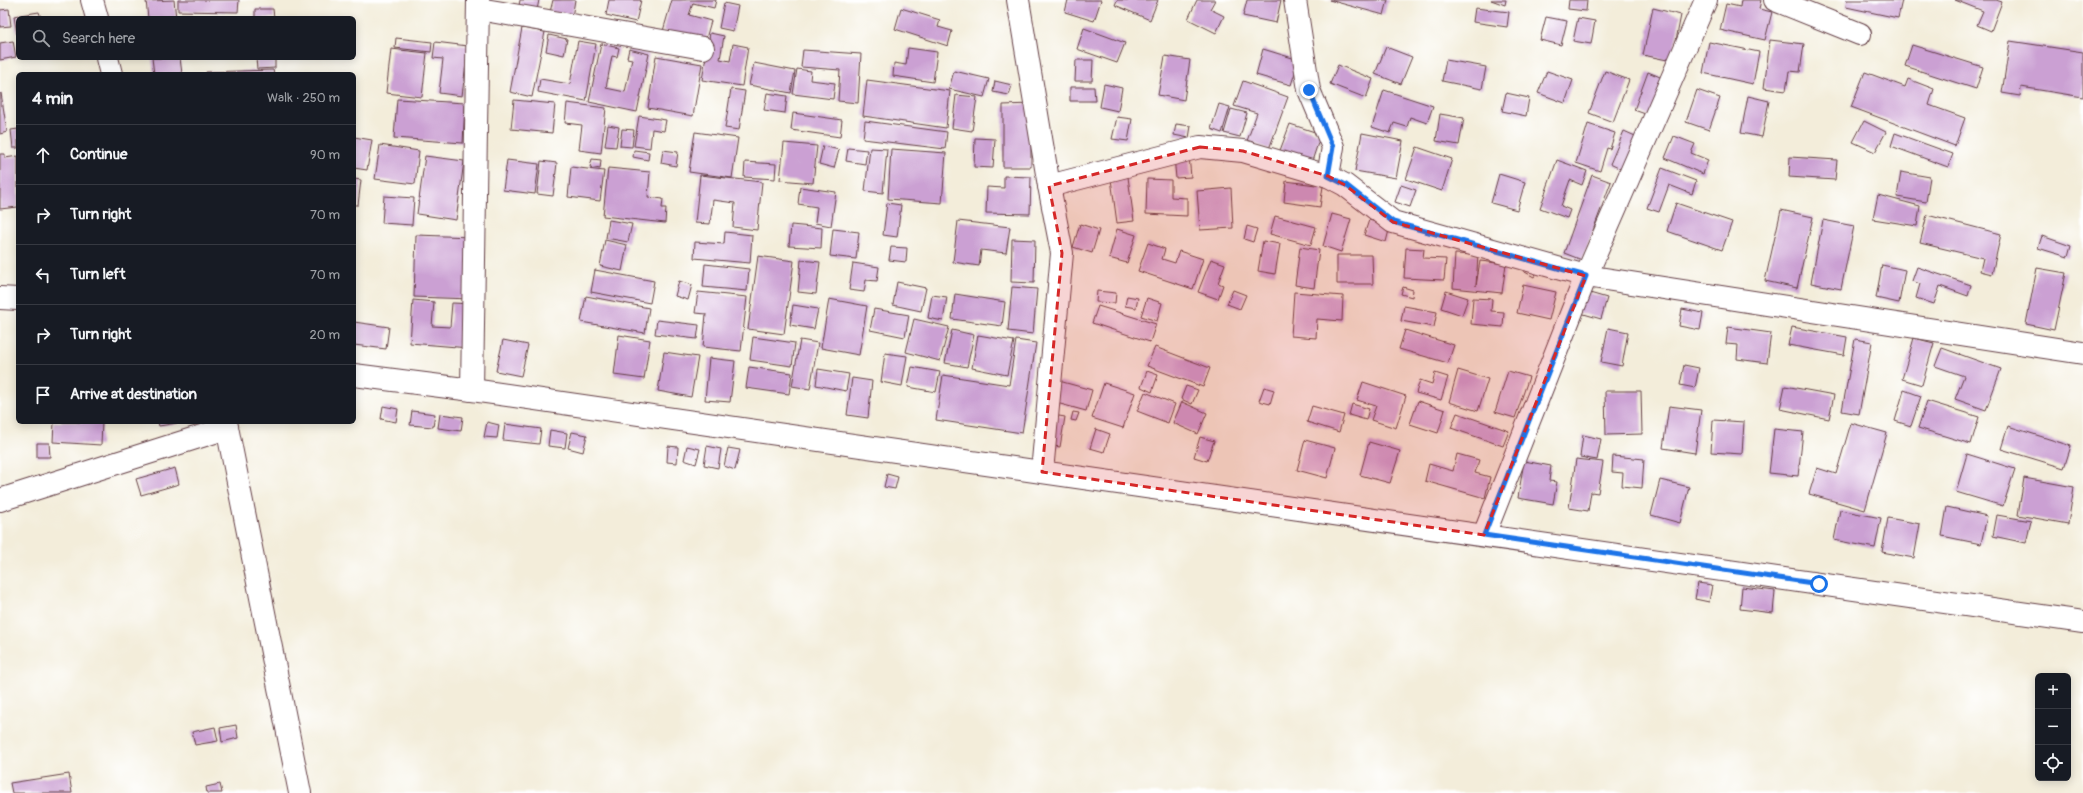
<!DOCTYPE html>
<html lang="en">
<head>
<meta charset="utf-8">
<style>
	:root { --surface:#171b24; --page:#242831; --text:#f1f3f6; --muted:#9ea1a6; --line:#363941 }
	body { margin:0; font-family:Pangolin,sans-serif; background:var(--page); color:var(--text) }
	.controls { position:absolute; right:12px; bottom:12px; display:grid; overflow:hidden; border-radius:6px; box-shadow:0 2px 10px #0003 }
	.controls button { width:36px; height:36px; display:grid; place-items:center; padding:0; border:0; border-bottom:1px solid var(--line); background:var(--surface); color:var(--text); font:20px sans-serif }
	.stop { position:absolute; width:12px; height:12px; margin:-9px; border:3px solid #1a73e8; border-radius:50%; background:#fff }
	.stop.end { background:#1a73e8; border-color:#fff; box-shadow:0 1px 4px #0008 }
	.list { margin:0; padding:0; list-style:none }
	h2 { display:flex; justify-content:space-between; align-items:center; height:52px; margin:0; padding:0 16px; font-size:17px }
	h2 small { font-size:13px; font-weight:400; color:var(--muted) }
	.list li { display:grid; grid-template-columns:26px 1fr auto; gap:12px; align-items:center; box-sizing:border-box; height:60px; padding:0 16px; border-top:1px solid var(--line) }
	.list b { display:block; font-size:15px; white-space:nowrap }
	.list em { font-size:13px; font-style:normal; color:var(--muted) }
	.icon { flex:none; width:22px; height:22px; fill:none; stroke:currentColor; stroke-width:2; stroke-linecap:round; stroke-linejoin:round }
	.map { position:relative; flex:none; width:2083px; height:793px; overflow:hidden }
	.search { position:absolute; background:var(--surface); box-shadow:0 2px 10px #0003; left:16px; top:16px; width:340px; height:44px; display:flex; align-items:center; gap:10px; box-sizing:border-box; padding:0 14px; border-radius:6px; color:var(--muted); font-size:15px }
	.panel { position:absolute; background:var(--surface); box-shadow:0 2px 10px #0003; left:16px; top:72px; width:340px; height:352px; border-radius:6px }
	.map>svg:first-child { display:block }
</style>
</head>
<body>
<div class="map">
<svg width="2083" height="793" viewBox="0 0 2083 793">
	<rect width="100%" height="100%" fill="#fff"/>
	<filter id="ink" filterUnits="userSpaceOnUse"><feTurbulence type="fractalNoise" baseFrequency=".025" numOctaves="2"/><feDisplacementMap in="SourceGraphic" scale="8" xChannelSelector="R" yChannelSelector="G"/><feConvolveMatrix kernelMatrix="1 2 1 2 8 2 1 2 1" color-interpolation-filters="sRGB"/></filter>
	<filter id="wash" filterUnits="userSpaceOnUse"><feTurbulence type="fractalNoise" baseFrequency=".012" numOctaves="4" result="noise"/><feDisplacementMap in="SourceGraphic" scale="16" xChannelSelector="R" yChannelSelector="G"/><feGaussianBlur stdDeviation="0.9" result="paint"/><feColorMatrix in="noise" values="0 0 0 0 0 0 0 0 0 0 0 0 0 0 0 0 0 1.4 0 .05"/><feComposite in="paint" operator="in"/></filter>
	<g filter="url(#wash)">
		<rect width="100%" height="100%" fill="#f3edda"/>
		<g id="blocks">
			<g fill="#cba0d3">
				<path d="M174,0L176,18H148L146,1Z"/>
				<path d="M178,0H239L238,12L178,11Z"/>
				<path d="M520,0H539L537,10L519,6Z"/>
				<path d="M553,0H575L572,17L550,12Z"/>
				<path d="M609,0H641L636,22L606,15Z"/>
				<path d="M672,0H716L714,8L693,3L689,15L711,21L705,42L663,31Z"/>
				<path d="M1068,0H1101L1094,21L1065,12Z"/>
				<path d="M1117,0H1158L1150,20L1115,5Z"/>
				<path d="M1197,0H1215L1210,9L1224,16L1216,33L1188,19Z"/>
				<path d="M1247,0H1281L1276,23L1243,16Z"/>
				<path d="M1329,0H1388L1384,15Z"/>
				<path d="M1491,0H1506L1505,5Z"/>
				<path d="M1569,0H1587L1586,11L1568,9Z"/>
				<path d="M1741,0H1761L1759,9L1772,12L1765,40L1720,30L1726,4L1740,7Z"/>
				<path d="M1847,0H1902L1898,18L1846,7Z"/>
				<path d="M1955,0H1996L2002,2L1991,31L1977,25L1983,11Z"/>
				<path d="M724,3L738,6L733,31L719,28Z"/>
				<path d="M901,8L940,20L938,27L952,31L948,46L895,29Z"/>
				<path d="M1475,8L1509,12L1507,27L1473,22Z"/>
				<path d="M1653,8L1681,15L1672,61L1643,55Z"/>
				<path d="M9,9L11,26L0,27V10Z"/>
				<path d="M255,9H273L274,18H255Z"/>
				<path d="M39,12L41,18H18L17,34L14,16Z"/>
				<path d="M1546,17L1567,21L1561,45L1540,40Z"/>
				<path d="M1578,18L1595,21L1591,44L1573,41Z"/>
				<path d="M522,28L545,32L532,97L510,92Z"/>
				<path d="M1084,28L1125,43L1117,63L1077,49Z"/>
				<path d="M710,33L724,36L720,59L730,61L733,44L748,47L742,86L702,80Z"/>
				<path d="M549,35L567,39L564,55L546,51Z"/>
				<path d="M396,38L432,42L431,52L395,48Z"/>
				<path d="M1770,40L1804,44L1800,72L1789,71L1786,91L1764,88Z"/>
				<path d="M13,41L16,57L0,60V43Z"/>
				<path d="M578,41L596,44L586,101L538,92L540,79L570,84Z"/>
				<path d="M2010,41L2083,52V97L2021,87L2020,96L2002,93Z"/>
				<path d="M435,42L468,46L462,96L439,93L443,59L433,58Z"/>
				<path d="M1709,42L1759,52L1753,84L1703,73Z"/>
				<path d="M601,44L619,48L617,57L612,56L606,88L625,92L632,59L627,58L629,49L649,54L637,112L589,102Z"/>
				<path d="M1912,45L1983,67L1976,89L1905,66Z"/>
				<path d="M1386,47L1412,57L1401,84L1375,74Z"/>
				<path d="M908,48L937,52L933,82L893,76L894,63L906,65Z"/>
				<path d="M391,49L427,53L422,97L386,93Z"/>
				<path d="M1263,49L1299,60L1291,85L1256,75Z"/>
				<path d="M803,50L861,54L858,103L838,101L840,70L801,67Z"/>
				<path d="M656,56L702,64L693,116L648,108Z"/>
				<path d="M1165,56L1190,60L1184,100L1158,95Z"/>
				<path d="M152,58H180L182,74H154Z"/>
				<path d="M256,58H275V68L257,69Z"/>
				<path d="M1076,60H1093L1092,81H1075Z"/>
				<path d="M1446,60L1486,67L1482,89L1442,81Z"/>
				<path d="M754,63L795,71L791,93L749,85Z"/>
				<path d="M1338,65L1373,79L1366,98L1330,84Z"/>
				<path d="M797,69L811,71L810,80L835,83L833,99L793,94Z"/>
				<path d="M273,70L274,74H206V72Z"/>
				<path d="M954,71L989,79L984,97L949,89Z"/>
				<path d="M1547,71L1573,80L1565,103L1538,93Z"/>
				<path d="M1605,71L1629,80L1613,122L1589,113Z"/>
				<path d="M1648,72L1665,79L1651,116L1634,110Z"/>
				<path d="M1865,72L1905,87L1908,79L1934,89L1929,105L1965,118L1955,146L1851,107Z"/>
				<path d="M867,80L950,91L946,128L863,116Z"/>
				<path d="M995,81L1012,85L1009,95L993,92Z"/>
				<path d="M1243,81L1288,97L1269,149L1247,141L1257,113L1234,106Z"/>
				<path d="M1104,84L1122,88L1118,111L1100,107Z"/>
				<path d="M1070,87H1094L1095,101H1070Z"/>
				<path d="M731,89L745,91L739,130L725,128Z"/>
				<path d="M1384,90L1433,106L1427,123L1410,117L1407,127L1394,123L1390,133L1372,127Z"/>
				<path d="M1697,90L1720,98L1709,130L1686,122Z"/>
				<path d="M1,93L7,132L0,134V94Z"/>
				<path d="M767,93L787,96L785,113L764,110Z"/>
				<path d="M1506,93L1529,98L1526,116L1502,111Z"/>
				<path d="M956,95L977,97L972,131L952,128Z"/>
				<path d="M1748,96L1769,101L1762,137L1741,133Z"/>
				<path d="M397,99L465,103L463,143L394,138Z"/>
				<path d="M514,100L555,104L552,133L511,129Z"/>
				<path d="M567,103L606,108L601,153L579,150L582,125L565,123Z"/>
				<path d="M1031,104V167H1003V105Z"/>
				<path d="M1219,104L1230,107L1222,133L1211,129Z"/>
				<path d="M1231,109L1247,113L1240,137L1224,133Z"/>
				<path d="M793,113L842,120L840,137L791,130Z"/>
				<path d="M1440,114L1464,118L1459,145L1436,141Z"/>
				<path d="M639,116L666,120L664,131L652,129L650,148L634,146Z"/>
				<path d="M1117,117L1132,119L1128,141L1112,139Z"/>
				<path d="M865,121L947,132L945,149L863,139Z"/>
				<path d="M1864,121L1886,132L1875,152L1853,142Z"/>
				<path d="M1176,124L1191,126L1189,138L1174,135Z"/>
				<path d="M1290,124L1321,134L1311,164L1279,153Z"/>
				<path d="M1588,124L1615,133L1610,149L1607,148L1600,171L1576,163Z"/>
				<path d="M608,125L619,127L616,147L605,146Z"/>
				<path d="M18,129V148H13L11,130Z"/>
				<path d="M622,129L634,130L632,147L620,146Z"/>
				<path d="M1624,131L1642,139L1627,172L1610,164Z"/>
				<path d="M695,132L738,138L732,178L689,172Z"/>
				<path d="M1362,133L1403,141L1396,178L1355,171Z"/>
				<path d="M1895,133L1953,154L1948,167L1891,146Z"/>
				<path d="M1674,136L1695,144L1691,153L1708,160L1703,174L1665,158Z"/>
				<path d="M354,137L372,140L367,170L354,168Z"/>
				<path d="M975,138L995,139L993,168L974,167Z"/>
				<path d="M784,143L817,146L813,183L780,180Z"/>
				<path d="M380,145L419,151L415,184L375,179Z"/>
				<path d="M823,146L839,150L834,168L819,164Z"/>
				<path d="M1417,147L1452,159L1442,191L1406,179Z"/>
				<path d="M848,148L867,150L865,164L846,161Z"/>
				<path d="M870,148L887,149L883,193L865,191Z"/>
				<path d="M891,149L946,153L942,203L888,199Z"/>
				<path d="M634,150L649,152L648,160L633,157Z"/>
				<path d="M663,150L678,152L676,166L661,163Z"/>
				<path d="M0,154H5V158L18,156V207L0,209Z"/>
				<path d="M425,156L464,161L456,220L417,214Z"/>
				<path d="M1189,156L1191,177L1176,178L1174,157Z"/>
				<path d="M1790,157L1837,160L1835,180L1789,177Z"/>
				<path d="M592,159L601,160L600,169L590,167Z"/>
				<path d="M507,160L539,164L535,194L503,190Z"/>
				<path d="M1557,160L1587,171L1582,185L1570,180L1561,206L1570,210L1567,218L1540,208Z"/>
				<path d="M541,161L557,163L553,196L537,194Z"/>
				<path d="M745,162L776,164L775,179L744,177Z"/>
				<path d="M571,167L604,171L600,201L568,197Z"/>
				<path d="M608,168L650,172L648,197L663,199L662,208H666L665,223L603,216Z"/>
				<path d="M1662,168L1696,181L1692,194L1669,185L1659,212L1647,208Z"/>
				<path d="M1901,172L1930,177L1926,202L1897,197Z"/>
				<path d="M1499,174L1525,182L1517,210L1491,203Z"/>
				<path d="M700,175L762,182L757,230L733,227L735,203L713,200L710,224L695,223Z"/>
				<path d="M1592,175L1611,182L1582,260L1564,253Z"/>
				<path d="M1004,176L1031,177L1030,214L986,213L987,187L1004,188Z"/>
				<path d="M1128,177L1134,221L1117,223L1111,179Z"/>
				<path d="M354,179L361,180L358,205H354Z"/>
				<path d="M1147,179L1171,180V197L1187,198V216L1146,214Z"/>
				<path d="M1286,181L1323,186L1320,207L1284,202Z"/>
				<path d="M1401,185L1416,190L1410,207L1395,202Z"/>
				<path d="M800,187L836,192L831,226L815,223L817,207L798,204Z"/>
				<path d="M1231,188L1233,228L1200,230L1197,191Z"/>
				<path d="M1878,195L1920,206L1917,226L1873,219Z"/>
				<path d="M384,196L414,198L412,225L382,223Z"/>
				<path d="M887,203L901,205L897,237L883,235Z"/>
				<path d="M1676,203L1732,222L1722,250L1667,231Z"/>
				<path d="M1781,210L1813,217L1797,288L1765,281Z"/>
				<path d="M1332,214L1351,219L1341,252L1323,246Z"/>
				<path d="M1927,215L2001,234L1992,274L1980,271L1983,258L1920,243Z"/>
				<path d="M1275,216L1316,227L1311,245L1270,234Z"/>
				<path d="M609,220L632,224L628,242L606,238Z"/>
				<path d="M1369,220L1390,226L1386,242L1364,235Z"/>
				<path d="M1823,220L1854,226L1841,289L1811,283Z"/>
				<path d="M958,221L1010,227L1006,253L981,250L979,266L953,262Z"/>
				<path d="M1080,224L1099,230L1092,253L1073,247Z"/>
				<path d="M791,225L822,228L821,248L789,246Z"/>
				<path d="M1247,226L1257,229L1253,242L1244,239Z"/>
				<path d="M833,229L859,232L856,259L830,256Z"/>
				<path d="M1117,229L1136,235L1127,263L1109,258Z"/>
				<path d="M725,232L752,235L750,263L694,258L695,242L724,244Z"/>
				<path d="M416,235L472,237L471,299L414,297Z"/>
				<path d="M2042,236L2071,246L2068,257L2038,248Z"/>
				<path d="M1012,239L1035,240L1034,283L1011,282Z"/>
				<path d="M605,240L627,245L622,271L600,266Z"/>
				<path d="M1263,241L1280,244L1275,274L1258,271Z"/>
				<path d="M1148,243L1165,249L1162,259L1175,263L1179,251L1203,259L1193,289L1138,271Z"/>
				<path d="M891,247L907,248L906,262L889,260Z"/>
				<path d="M1300,247L1319,250L1314,288L1295,285Z"/>
				<path d="M1406,248L1424,249L1423,258L1446,259L1444,280L1404,278Z"/>
				<path d="M1455,254L1478,255L1476,286L1480,261L1506,264L1502,293L1453,288Z"/>
				<path d="M1337,255H1372L1373,284H1337Z"/>
				<path d="M758,256L794,261L784,334L748,329Z"/>
				<path d="M1211,259L1225,264L1218,283L1223,285L1218,299L1198,292Z"/>
				<path d="M801,260L820,262L816,294L798,292Z"/>
				<path d="M853,263L879,267L877,281L866,280L864,292L849,290Z"/>
				<path d="M1527,263L1539,269L1534,277L1523,271Z"/>
				<path d="M705,264L749,269L747,291L703,287Z"/>
				<path d="M1882,265L1905,270L1899,303L1876,298Z"/>
				<path d="M1917,267L1971,285L1968,296L1940,286L1934,304L1916,298L1920,284L1912,281Z"/>
				<path d="M2037,268L2066,273L2054,330L2026,324Z"/>
				<path d="M595,270L654,281L650,303L591,292Z"/>
				<path d="M679,281L692,285L688,300L675,296Z"/>
				<path d="M897,282L926,288L921,311L893,305Z"/>
				<path d="M1523,285L1556,292L1549,320L1517,313Z"/>
				<path d="M1012,287L1037,289L1033,334L1008,331Z"/>
				<path d="M1403,287L1413,290L1412,297L1401,294Z"/>
				<path d="M1233,290L1246,295L1240,309L1227,304Z"/>
				<path d="M1097,291L1116,293L1115,303L1096,302Z"/>
				<path d="M1446,291L1468,298L1462,315L1441,308Z"/>
				<path d="M1583,291L1607,298L1601,319L1577,312Z"/>
				<path d="M698,292L747,297L741,351L703,347L706,314L695,313Z"/>
				<path d="M1294,292L1343,296L1342,321L1317,319L1316,338L1291,336Z"/>
				<path d="M955,294L1005,302L1002,326L952,319Z"/>
				<path d="M932,295L947,297L943,321L928,318Z"/>
				<path d="M586,296L649,308L645,333L581,322Z"/>
				<path d="M1127,296L1138,298L1136,308L1125,306Z"/>
				<path d="M1147,298L1162,303L1157,321L1141,316Z"/>
				<path d="M1473,298L1492,299L1491,311L1504,312L1503,327L1471,324Z"/>
				<path d="M829,299L867,306L859,355L821,348Z"/>
				<path d="M413,300L434,302L432,326L450,327L452,303L472,304L469,348L410,343Z"/>
				<path d="M793,305L818,309L814,329L790,325Z"/>
				<path d="M1098,306L1156,324L1150,342L1092,323Z"/>
				<path d="M1404,306L1437,312L1434,327L1401,321Z"/>
				<path d="M874,309L909,315L905,337L870,330Z"/>
				<path d="M1682,309L1703,313L1700,330L1679,326Z"/>
				<path d="M914,319L949,327L940,361L906,352Z"/>
				<path d="M657,320L699,325L697,339L655,334Z"/>
				<path d="M354,322L389,327L386,349L354,345Z"/>
				<path d="M1728,327L1771,333L1767,363L1737,359L1738,345L1726,344Z"/>
				<path d="M1792,327L1847,337L1844,355L1788,345Z"/>
				<path d="M1608,328L1628,332L1622,366L1601,362Z"/>
				<path d="M952,330L974,335L967,367L945,363Z"/>
				<path d="M1405,330L1454,345L1448,363L1399,349Z"/>
				<path d="M619,335L650,340L644,379L614,375Z"/>
				<path d="M978,335L1014,341L1007,375L972,368Z"/>
				<path d="M753,337L795,343L792,366L750,360Z"/>
				<path d="M1914,338L1934,343L1922,385L1902,379Z"/>
				<path d="M1855,339L1872,342L1859,414L1842,411Z"/>
				<path d="M503,340L528,345L521,376L496,371Z"/>
				<path d="M800,340L818,343L810,389L792,386Z"/>
				<path d="M1016,340L1036,343L1022,433L936,420L943,375L1009,385Z"/>
				<path d="M1155,347L1210,368L1203,387L1147,366Z"/>
				<path d="M1942,348L2001,369L1986,410L1955,399L1964,376L1935,366Z"/>
				<path d="M664,352L698,357L691,397L658,391Z"/>
				<path d="M885,353L907,356L902,386L881,382Z"/>
				<path d="M709,358L735,361L730,402L705,400Z"/>
				<path d="M1684,365L1699,368L1695,388L1680,385Z"/>
				<path d="M749,367L792,373L789,394L746,388Z"/>
				<path d="M912,367L940,372L936,392L908,387Z"/>
				<path d="M818,369L849,374L846,391L816,385Z"/>
				<path d="M1458,370L1488,379L1478,411L1449,402Z"/>
				<path d="M1147,371L1158,375L1152,392L1141,387Z"/>
				<path d="M1508,371L1529,377L1515,418L1495,412Z"/>
				<path d="M1435,373L1448,377L1441,400L1416,393L1420,380L1432,384Z"/>
				<path d="M852,378L872,381L868,418L847,415Z"/>
				<path d="M1059,381L1092,390L1086,411L1053,402Z"/>
				<path d="M1363,382L1406,396L1396,428L1371,420L1376,406L1357,400Z"/>
				<path d="M1104,383L1135,393L1123,428L1092,418Z"/>
				<path d="M1186,386L1198,390L1192,404L1181,399Z"/>
				<path d="M1785,386L1834,395L1829,419L1780,409Z"/>
				<path d="M1264,387L1274,390L1270,404L1259,401Z"/>
				<path d="M1904,390L1921,396L1911,426L1895,421Z"/>
				<path d="M1605,391H1641L1642,434L1606,435Z"/>
				<path d="M1145,392L1175,404L1168,423L1137,411Z"/>
				<path d="M1418,401L1445,410L1438,433L1410,424Z"/>
				<path d="M1927,401L1979,417L1971,444L1918,428Z"/>
				<path d="M1182,402L1207,413L1198,434L1173,423Z"/>
				<path d="M1352,404L1369,409L1366,420L1349,415Z"/>
				<path d="M383,406L398,409L396,422L381,419Z"/>
				<path d="M1312,406L1344,415L1339,432L1307,422Z"/>
				<path d="M1669,406L1701,410L1695,453L1663,448Z"/>
				<path d="M412,411L435,414L433,427L410,425Z"/>
				<path d="M1073,412L1079,413L1076,421L1071,420Z"/>
				<path d="M1457,413L1509,431L1503,446L1451,428Z"/>
				<path d="M440,414L463,417L461,431L438,428Z"/>
				<path d="M1053,415L1065,417L1060,447L1048,445Z"/>
				<path d="M1713,420L1744,422L1742,454L1711,452Z"/>
				<path d="M54,422H102L101,445L53,442Z"/>
				<path d="M158,422H177V423L159,426Z"/>
				<path d="M487,422L499,425L497,438L484,437Z"/>
				<path d="M1851,423L1887,433L1865,510L1809,494L1817,468L1836,474Z"/>
				<path d="M505,424L541,429L539,444L503,440Z"/>
				<path d="M2008,426L2071,446L2064,468L2001,449Z"/>
				<path d="M1096,429L1110,434L1104,452L1090,448Z"/>
				<path d="M1774,429L1803,432L1798,476L1769,473Z"/>
				<path d="M550,430L567,433L565,448L548,446Z"/>
				<path d="M572,432L587,435L583,452L568,448Z"/>
				<path d="M1583,435L1601,439L1597,460L1580,457Z"/>
				<path d="M1200,437L1214,441L1207,461L1194,457Z"/>
				<path d="M1305,440L1335,448L1327,478L1297,470Z"/>
				<path d="M1369,442L1400,451L1390,483L1360,475Z"/>
				<path d="M37,443H49L50,457H37Z"/>
				<path d="M668,446L678,447L677,463L667,462Z"/>
				<path d="M687,446L700,449L696,464L684,460Z"/>
				<path d="M707,446L721,449L718,468L704,465Z"/>
				<path d="M728,448L740,450L735,470L724,466Z"/>
				<path d="M1457,454L1479,460L1475,473L1490,477L1485,498L1425,481L1429,464L1453,471Z"/>
				<path d="M1967,454L2015,469L2003,506L1956,492Z"/>
				<path d="M1613,456L1644,459L1642,488L1622,486L1623,473L1612,472Z"/>
				<path d="M1576,459L1603,462L1598,493L1591,492L1588,511L1569,508Z"/>
				<path d="M1524,461L1551,466L1549,481L1557,482L1553,504L1518,498Z"/>
				<path d="M175,468L179,484L141,495L136,479Z"/>
				<path d="M887,474L898,477L895,489L884,487Z"/>
				<path d="M2024,478L2074,487L2068,524L2018,515Z"/>
				<path d="M1660,480L1689,487L1680,523L1651,515Z"/>
				<path d="M1947,507L1987,516L1981,544L1942,536Z"/>
				<path d="M1840,510L1881,518L1875,548L1834,540Z"/>
				<path d="M1997,515L2031,521L2026,543L1993,536Z"/>
				<path d="M1888,518L1920,524L1914,558L1882,552Z"/>
				<path d="M1698,583L1712,585L1709,602L1695,599Z"/>
				<path d="M1742,587L1775,591L1773,613L1740,609Z"/>
				<path d="M236,725L238,738L222,742L220,728Z"/>
				<path d="M215,727L218,741L195,745L192,732Z"/>
				<path d="M69,774L72,793H12L10,783Z"/>
				<path d="M220,784L222,793H207L206,787Z"/>
			</g>
		</g>
	</g>
	<g filter="url(#ink)">
		<use href="#blocks" fill-opacity="0" stroke="#633e45" stroke-width="1"/>
		<g fill="none" stroke-linecap="round" stroke-linejoin="round">
			<g stroke="#633e45" stroke-width="24">
				<g id="minor">
					<path d="M92,0L97,18"/>
					<path d="M1018,0L1049,186L1062,253L1042,472"/>
					<path d="M1295,0L1309,90L1333,147L1328,176"/>
					<path d="M1775,0L1860,34"/>
					<path d="M479,9L703,48"/>
					<path d="M107,58L111,74"/>
					<path d="M1049,186L1200,147L1243,151L1328,176L1345,185L1393,222L1586,276L2083,353"/>
					<path d="M0,298L18,299"/>
					<path d="M354,375L472,390L2083,622"/>
					<path d="M472,390L478,0"/>
					<path d="M226,422L300,793"/>
					<path d="M0,500L227,428"/>
					<path d="M1484,535L1586,276L1706,0"/>
				</g>
			</g>
			<use href="#minor" stroke="#fff" stroke-width="22"/>
		</g>
	</g>
	<g fill="none" stroke-linecap="round" stroke-linejoin="round" filter="url(#ink)">
		<path stroke="#1a73e8" stroke-width="5" d="M1309,90L1333,147L1328,176L1346,185L1393,222L1586,276L1484,535L1819,584"/>
	</g>
	<path fill="#d62828" fill-opacity="0.2" stroke="#d62828" stroke-width="3" stroke-dasharray="8 5" stroke-linejoin="round" d="M1200,147L1243,151L1328,176L1345,185L1393,222L1586,276L1484,535L1042,472L1062,253L1049,186Z"/>
</svg>
<div class="controls">
<button>+</button>
<button>−</button>
<button><svg class="icon" aria-label="locate" viewBox="0 0 24 24"><circle cx="12" cy="12" r="6"/><path d="M12 2v4M12 18v4M2 12h4M18 12h4"/></svg></button>
</div>
<div class="stop" style="left:1819px;top:584px"></div>
<div class="stop end" style="left:1309px;top:90px"></div>
<div class="search"><svg class="icon" aria-label="search" viewBox="0 0 24 24"><circle cx="10" cy="10" r="6"/><path d="M15 15l6 6"/></svg>Search here</div>
<section class="panel">
<h2>4 min<small>Walk · 250 m</small></h2>
<ul class="list">
<li><svg class="icon" aria-label="ahead" viewBox="0 0 24 24"><path d="M12 20V5M6 11l6-6 6 6"/></svg><div><b>Continue</b></div><em>90 m</em></li>
<li><svg class="icon" aria-label="right" viewBox="0 0 24 24"><path d="M7 20v-9h11M14 6l5 5-5 5"/></svg><div><b>Turn right</b></div><em>70 m</em></li>
<li><svg class="icon" aria-label="left" viewBox="0 0 24 24"><path d="M17 20v-9H6M10 6l-5 5 5 5"/></svg><div><b>Turn left</b></div><em>70 m</em></li>
<li><svg class="icon" aria-label="right" viewBox="0 0 24 24"><path d="M7 20v-9h11M14 6l5 5-5 5"/></svg><div><b>Turn right</b></div><em>20 m</em></li>
<li><svg class="icon" aria-label="arrive" viewBox="0 0 24 24"><path d="M6 21V4h12l-3 4 3 4H6"/></svg><div><b>Arrive at destination</b></div></li>
</ul>
</section>
</div>
</body>
</html>
